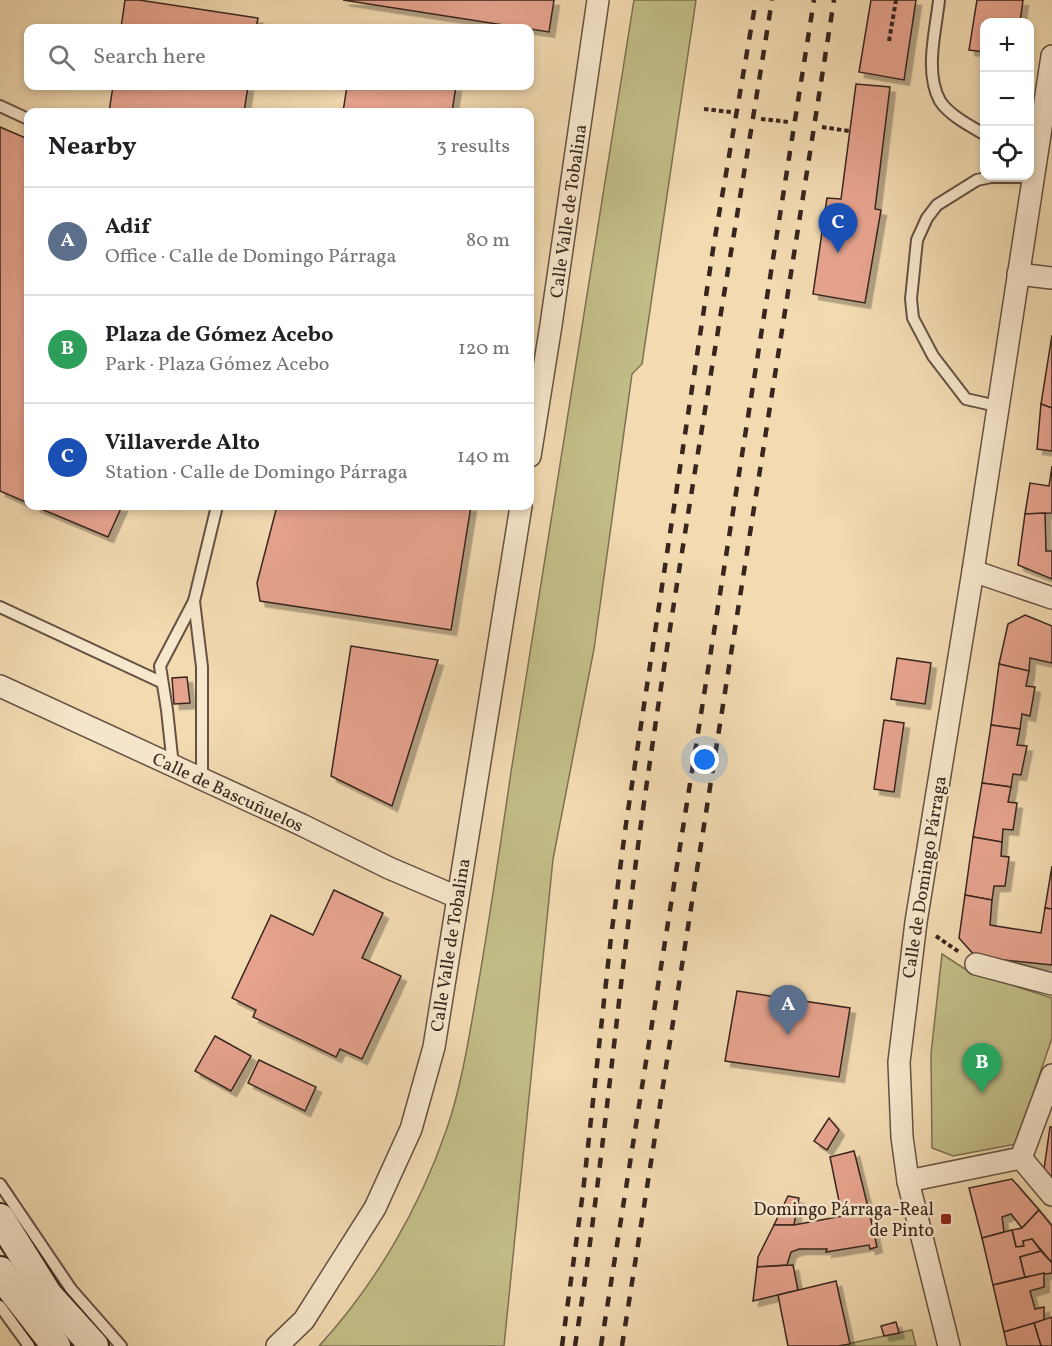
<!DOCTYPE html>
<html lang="en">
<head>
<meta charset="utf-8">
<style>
	:root { --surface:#fff; --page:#f6f6f6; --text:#202124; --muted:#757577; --line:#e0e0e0; --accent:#db2777 }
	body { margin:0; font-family:Vollkorn,serif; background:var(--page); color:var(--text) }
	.controls { position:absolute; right:18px; top:18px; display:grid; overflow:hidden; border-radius:12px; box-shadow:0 3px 9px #0003 }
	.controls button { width:54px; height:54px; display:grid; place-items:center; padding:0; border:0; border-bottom:2px solid var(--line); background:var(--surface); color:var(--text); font:30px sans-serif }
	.you { position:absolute; left:705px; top:760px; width:21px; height:21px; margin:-15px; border:4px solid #fff; border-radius:50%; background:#1a73e8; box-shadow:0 0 0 9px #1a73e833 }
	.badge { display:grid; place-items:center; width:39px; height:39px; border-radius:50%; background:var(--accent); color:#fff; font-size:20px; font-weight:700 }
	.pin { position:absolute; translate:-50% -50px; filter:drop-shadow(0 2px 3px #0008) }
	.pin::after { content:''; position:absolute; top:32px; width:21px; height:18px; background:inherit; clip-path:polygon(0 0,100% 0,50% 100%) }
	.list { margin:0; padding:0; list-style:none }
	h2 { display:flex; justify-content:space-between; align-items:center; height:78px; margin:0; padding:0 24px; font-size:26px }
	h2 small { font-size:20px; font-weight:400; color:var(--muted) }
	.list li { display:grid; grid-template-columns:39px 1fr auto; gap:18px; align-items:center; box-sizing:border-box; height:108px; padding:0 24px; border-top:2px solid var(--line) }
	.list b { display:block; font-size:22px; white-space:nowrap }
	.list p { margin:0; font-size:20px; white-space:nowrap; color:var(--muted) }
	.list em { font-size:20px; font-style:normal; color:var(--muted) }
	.icon { flex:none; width:33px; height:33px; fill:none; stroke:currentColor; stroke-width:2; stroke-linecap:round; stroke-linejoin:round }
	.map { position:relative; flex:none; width:1052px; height:1346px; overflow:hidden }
	.search { position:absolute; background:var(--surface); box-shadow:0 3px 9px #0003; left:24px; top:24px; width:510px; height:66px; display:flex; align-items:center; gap:15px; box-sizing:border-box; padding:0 21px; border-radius:12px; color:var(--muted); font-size:22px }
	.panel { position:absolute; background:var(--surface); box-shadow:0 3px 9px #0003; left:24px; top:108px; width:510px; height:402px; border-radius:12px }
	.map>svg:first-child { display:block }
</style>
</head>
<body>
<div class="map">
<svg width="1052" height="1346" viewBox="0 0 1052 1346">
	<defs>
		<filter id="shadow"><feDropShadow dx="5.5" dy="5.5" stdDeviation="0" flood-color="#0004"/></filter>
	</defs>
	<rect width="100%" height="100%" fill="#f2dab1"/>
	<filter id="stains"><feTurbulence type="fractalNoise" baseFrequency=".00333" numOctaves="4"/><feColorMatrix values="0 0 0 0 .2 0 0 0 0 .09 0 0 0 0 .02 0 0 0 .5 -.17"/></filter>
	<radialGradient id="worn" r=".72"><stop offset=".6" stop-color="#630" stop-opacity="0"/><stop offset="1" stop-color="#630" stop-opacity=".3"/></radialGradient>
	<g fill="#c2bd87" stroke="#7d7152" stroke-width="1.5">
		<path d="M634,0H696L642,364L632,374L594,649L553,859L504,1346H319C375,1285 419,1209 446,1131C463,1082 470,1030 479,980C491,910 501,841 511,772Z"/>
		<path d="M942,954L968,971L1052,998V1038L1016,1144L953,1156L932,1148L931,1054Z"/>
		<path d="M912,1330L916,1346H838Z"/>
	</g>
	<g fill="#e6a38e" stroke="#38251e" stroke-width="1.5" filter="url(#shadow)">
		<path d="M125,0H139L258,18L256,28H121Z"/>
		<path d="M343,0H554L549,32Z"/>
		<path d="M871,0H916L904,80L859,72Z"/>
		<path d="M977,0H1023L1020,22H984V52L969,50Z"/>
		<path d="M856,84L890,87L875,209L881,210L865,303L813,294L827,198L841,199Z"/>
		<path d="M113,86H248L244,112H109Z"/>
		<path d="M347,86H456L452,112H343Z"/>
		<path d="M0,127L28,139V503L0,491Z"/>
		<path d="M1052,335V408L1041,404Z"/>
		<path d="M1041,404L1052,408V451L1037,449Z"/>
		<path d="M1052,466V513L1025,514L1030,483L1049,486Z"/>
		<path d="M34,506H122L108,537Z"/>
		<path d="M277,506H471L451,630L260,601L257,583Z"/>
		<path d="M1045,513L1046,551H1052V579L1018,565L1025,514Z"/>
		<path d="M1025,615L1052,626V663L1030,658L1029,671L999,664L1008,624Z"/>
		<path d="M351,646L438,660L392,806L331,776Z"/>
		<path d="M897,658L931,663L925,704L891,699Z"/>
		<path d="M999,664L1029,671L1026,686L1035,687L1030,716L1022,714L1020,729L991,725Z"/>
		<path d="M187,677L190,703L174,704L172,678Z"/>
		<path d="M884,720L904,723L894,792L874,789Z"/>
		<path d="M991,725L1020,729L1017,745L1027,746L1021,775L1013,774L1011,787L982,783Z"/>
		<path d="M982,783L1011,787L1008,802L1017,803L1013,830L1003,829L1002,842L973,837Z"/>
		<path d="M973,837L1002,842L1001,856L1009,857L1005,886H994L992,900L965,895Z"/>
		<path d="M1052,866V909L1045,908Z"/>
		<path d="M334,890L383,913L362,958L401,976L362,1059L340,1049L336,1057L253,1017L256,1010L232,998L271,915L313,935Z"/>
		<path d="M965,895L992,900L990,925L1041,933L1045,908L1052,909V965L976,957L959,938Z"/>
		<path d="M737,991L850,1008L839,1077L725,1061Z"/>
		<path d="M215,1036L251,1056L231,1091L195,1071Z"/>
		<path d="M259,1060L316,1087L305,1111L248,1083Z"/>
		<path d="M829,1118L839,1130L827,1150L814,1141Z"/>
		<path d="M1050,1127H1052V1178L1044,1169Z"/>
		<path d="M854,1151L869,1211L842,1216L830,1157Z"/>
		<path d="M1012,1179L1039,1210L1022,1228L1011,1214L1002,1217L1004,1232L982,1238L969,1188Z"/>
		<path d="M788,1196L799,1198L794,1225H774Z"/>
		<path d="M1039,1210L1052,1226V1263L1032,1239L1023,1241L1024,1246L1016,1247L1012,1230L1022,1228Z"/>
		<path d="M869,1211L877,1247L870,1249L869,1245L826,1252L827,1249H799L791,1252L787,1265L757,1267L758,1257L774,1225H794Z"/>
		<path d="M1012,1230L1016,1247L1024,1246L1023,1241L1032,1239L1041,1251L1020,1257L1025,1277L993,1285L982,1238Z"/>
		<path d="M1041,1251L1052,1263V1273L1025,1277L1020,1257Z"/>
		<path d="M793,1265L798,1290L753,1301L757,1267Z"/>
		<path d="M1044,1273V1287L1030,1291L1035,1309L1044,1307V1320L1004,1332L993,1285Z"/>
		<path d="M836,1281L850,1344L838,1346H788L778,1295Z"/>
		<path d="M1052,1317V1346H1041L1034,1323Z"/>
		<path d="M896,1322L899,1333L884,1336L881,1326Z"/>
		<path d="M1034,1323L1041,1346H1007L1004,1332Z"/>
	</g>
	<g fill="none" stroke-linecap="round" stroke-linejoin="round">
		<g stroke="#665243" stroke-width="14">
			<g id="service">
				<path d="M939,0C936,30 924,72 940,101C949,115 970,126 984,134"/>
				<path d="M0,106L28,119"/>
				<path d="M997,406L966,399L933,356L913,318L911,299L917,240L927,218L937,205L977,180L991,177H1033"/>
				<path d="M194,601L217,506"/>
				<path d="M0,607L161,682"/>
				<path d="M173,766L167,710L160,666L194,601L202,667V779"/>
				<path d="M0,1184L71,1289L121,1346"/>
				<path d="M0,1306L29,1346"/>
			</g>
		</g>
		<g stroke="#665243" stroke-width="24">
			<g id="minor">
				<path d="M1018,274L1052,278"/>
				<path d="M530,456L551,325L598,0"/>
				<path d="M973,571L1052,598"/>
				<path d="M0,686L302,825L389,868L457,897"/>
				<path d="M976,964L1052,984"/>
				<path d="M1021,1158L1052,1075"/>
				<path d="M1021,1158L1052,1195"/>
				<path d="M908,1181L1021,1158"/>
				<path d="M277,1346L304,1320L375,1208L411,1129L434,1047L521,506"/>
				<path d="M949,1346L908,1181L902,1137L899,1062L916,922L973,571L1052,56"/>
			</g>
		</g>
		<g stroke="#38251e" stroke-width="32">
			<g id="secondary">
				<path d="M0,1218L48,1295L94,1346"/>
				<path d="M0,1271L13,1291L56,1346"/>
			</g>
		</g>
		<g stroke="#38251e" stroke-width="4" stroke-dasharray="4.5 3" stroke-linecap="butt">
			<path d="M889,41L896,0"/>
			<path d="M704,109L731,112"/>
			<path d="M761,119L789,122"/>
			<path d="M822,127L849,131"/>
			<path d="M936,936L959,952"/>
		</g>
		<use href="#service" stroke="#f7e7cc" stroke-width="10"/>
		<use href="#minor" stroke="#f7e7cc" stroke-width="21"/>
		<use href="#secondary" stroke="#f7e7cc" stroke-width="28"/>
		<g stroke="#38251e" stroke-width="4.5" stroke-dasharray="10 10" stroke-linecap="butt">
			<path d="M562,1346L583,1192L611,937L626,824L714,243L756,0"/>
			<path d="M575,1346C602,1175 617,1002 640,831C679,553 728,277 772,0"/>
			<path d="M601,1346L814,0"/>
			<path d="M622,1346L834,0"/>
		</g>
	</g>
	<rect fill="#8f2418" stroke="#f7e7cc" stroke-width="2" x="940" y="1213" width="12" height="12" rx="3"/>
	<g text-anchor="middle" stroke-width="5" stroke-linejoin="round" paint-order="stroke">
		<g font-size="18" fill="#38251e" stroke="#f7e7cc">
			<text transform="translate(568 211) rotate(-82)" y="6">Calle Valle de Tobalina</text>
			<text transform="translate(228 792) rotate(25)" y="6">Calle de Bascuñuelos</text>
			<text transform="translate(924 877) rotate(-81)" y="6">Calle de Domingo Párraga</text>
			<text transform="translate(450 945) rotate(-81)" y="6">Calle Valle de Tobalina</text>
		</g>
		<g font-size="18" fill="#38251e" stroke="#f7e7cc" text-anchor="end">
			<text x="934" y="1215">Domingo Párraga-Real<tspan x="934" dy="21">de Pinto</tspan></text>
		</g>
	</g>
	<rect width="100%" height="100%" filter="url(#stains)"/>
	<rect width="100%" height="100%" fill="url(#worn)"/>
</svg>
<div class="controls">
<button>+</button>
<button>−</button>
<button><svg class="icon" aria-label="locate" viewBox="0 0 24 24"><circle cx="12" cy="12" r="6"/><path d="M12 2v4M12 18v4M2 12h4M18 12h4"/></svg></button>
</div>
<div class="you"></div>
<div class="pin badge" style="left:788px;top:1035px;background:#5c6f8a">A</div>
<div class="pin badge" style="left:982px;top:1093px;background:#2e9e5b">B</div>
<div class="pin badge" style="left:838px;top:253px;background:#1a4fb4">C</div>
<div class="search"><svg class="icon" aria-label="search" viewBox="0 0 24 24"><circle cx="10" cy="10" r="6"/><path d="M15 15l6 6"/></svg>Search here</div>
<section class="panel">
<h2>Nearby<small>3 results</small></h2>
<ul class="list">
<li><span class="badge" style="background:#5c6f8a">A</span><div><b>Adif</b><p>Office · Calle de Domingo Párraga</p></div><em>80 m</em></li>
<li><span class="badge" style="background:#2e9e5b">B</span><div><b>Plaza de Gómez Acebo</b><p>Park · Plaza Gómez Acebo</p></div><em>120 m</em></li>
<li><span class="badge" style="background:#1a4fb4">C</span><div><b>Villaverde Alto</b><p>Station · Calle de Domingo Párraga</p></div><em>140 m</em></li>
</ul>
</section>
</div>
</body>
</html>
